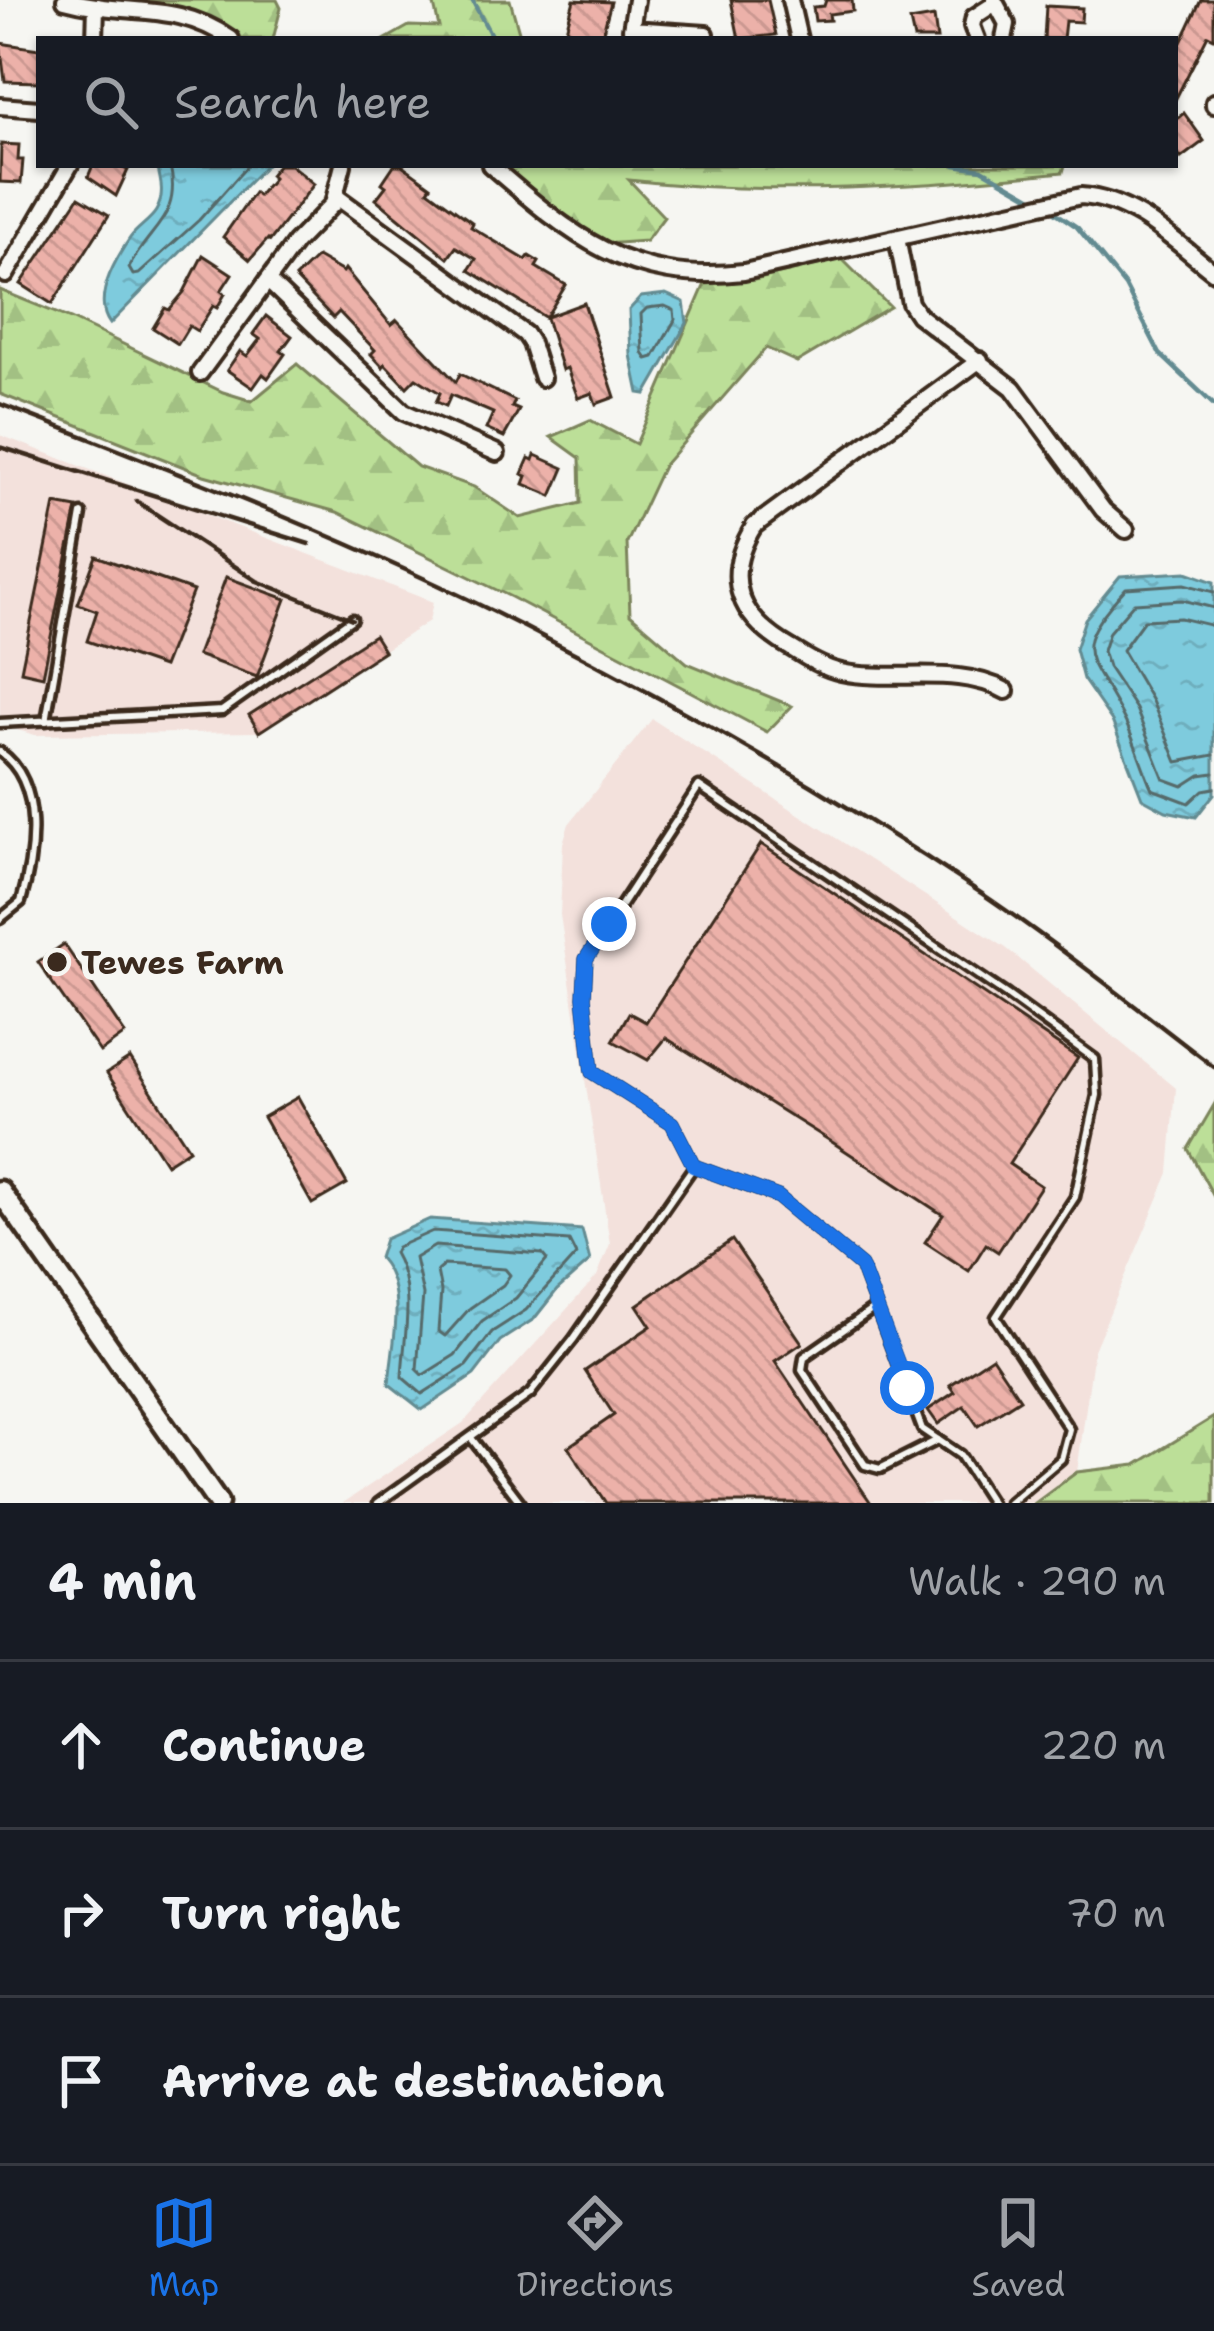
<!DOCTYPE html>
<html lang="en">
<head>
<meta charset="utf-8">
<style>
	:root { --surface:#171b24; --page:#242831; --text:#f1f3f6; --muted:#9ea1a6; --line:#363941; --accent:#1a73e8 }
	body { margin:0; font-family:"Shantell Sans",sans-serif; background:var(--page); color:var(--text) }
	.stop { position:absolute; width:36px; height:36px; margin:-27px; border:9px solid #1a73e8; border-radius:50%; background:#fff }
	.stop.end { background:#1a73e8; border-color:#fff; box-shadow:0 3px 12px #0008 }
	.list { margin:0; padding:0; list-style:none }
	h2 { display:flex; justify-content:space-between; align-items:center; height:156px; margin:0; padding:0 48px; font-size:51px }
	h2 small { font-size:39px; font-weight:400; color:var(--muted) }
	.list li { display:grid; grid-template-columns:78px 1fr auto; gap:36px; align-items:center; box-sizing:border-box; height:168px; padding:0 48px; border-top:3px solid var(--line) }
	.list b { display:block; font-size:45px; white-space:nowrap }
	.list em { font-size:39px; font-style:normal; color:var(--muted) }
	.icon { flex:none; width:66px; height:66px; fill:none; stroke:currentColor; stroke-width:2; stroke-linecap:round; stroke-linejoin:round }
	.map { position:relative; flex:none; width:1214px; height:1503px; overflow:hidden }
	.search { position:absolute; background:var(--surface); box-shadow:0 3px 9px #0004; left:36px; right:36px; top:36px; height:132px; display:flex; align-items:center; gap:30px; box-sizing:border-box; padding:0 42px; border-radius:0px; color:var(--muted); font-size:45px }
	.sheet { height:660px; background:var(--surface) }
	nav { display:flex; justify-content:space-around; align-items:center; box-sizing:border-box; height:168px; border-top:3px solid var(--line); background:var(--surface); font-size:33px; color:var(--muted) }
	nav a { display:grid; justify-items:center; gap:6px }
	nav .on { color:var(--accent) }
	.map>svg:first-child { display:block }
</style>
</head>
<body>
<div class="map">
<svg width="1214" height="1503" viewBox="0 0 1214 1503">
	<defs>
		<pattern id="forest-firs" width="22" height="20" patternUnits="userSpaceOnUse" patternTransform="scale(3)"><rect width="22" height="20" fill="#bcdf98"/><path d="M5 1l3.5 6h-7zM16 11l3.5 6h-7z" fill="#a2c083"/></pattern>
		<pattern id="water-ripples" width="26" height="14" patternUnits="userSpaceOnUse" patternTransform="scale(3)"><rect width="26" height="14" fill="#7ecbdd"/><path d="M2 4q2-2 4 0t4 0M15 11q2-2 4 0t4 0" fill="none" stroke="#6eaebd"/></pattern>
		<pattern id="building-back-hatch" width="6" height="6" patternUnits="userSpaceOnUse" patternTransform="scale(3)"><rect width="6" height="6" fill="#ecb1a9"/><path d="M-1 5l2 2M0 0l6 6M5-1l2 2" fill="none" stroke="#cb9891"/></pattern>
	</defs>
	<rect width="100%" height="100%" fill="#f6f6f2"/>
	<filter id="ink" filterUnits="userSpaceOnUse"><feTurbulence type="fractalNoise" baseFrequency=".00833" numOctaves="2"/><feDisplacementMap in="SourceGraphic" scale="24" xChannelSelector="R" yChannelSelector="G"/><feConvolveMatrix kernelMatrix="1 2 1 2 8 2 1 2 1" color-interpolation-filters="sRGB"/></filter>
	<g filter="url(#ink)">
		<g fill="#f3e1dc">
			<path d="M0,435L433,602L429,621L259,732L35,735L0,725Z"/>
			<path d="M652,719L1006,948L1176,1088L1169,1173L1094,1350L1077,1472L1035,1503H343L463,1423L597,1276L610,1244L560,915L563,843L569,824Z"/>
		</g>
		<g fill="url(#forest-firs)" stroke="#7c845b" stroke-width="3">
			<path d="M100,0H277L281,8L273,39H231L217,28Z"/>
			<path d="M424,0H510L519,32L526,39H386L409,26L439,27L434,5Z"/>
			<path d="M490,165H1065L1063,172C918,187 774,197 629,180L664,217L646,241L589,245Z"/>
			<path d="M842,259L890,307L797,362L766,348L663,466L627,543L630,614L687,663L792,706L767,732L511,597L337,512L204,475L0,394V290L71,319L223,392L252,401L297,364L418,467L474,487L520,518L581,503L580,458L551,437L590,420L636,444L705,284L754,280Z"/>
			<path d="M1214,1105V1197L1188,1149Z"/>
			<path d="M1214,1417V1503H1035L1077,1472L1136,1465Z"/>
		</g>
		<g fill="url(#water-ripples)" stroke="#638b91" stroke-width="3">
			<path d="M157,165H266L110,324C92,300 115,260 130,238C137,228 150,221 156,211C165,196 161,181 157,165Z"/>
			<path d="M666,294L684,302L687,323L646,394L639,393L631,355L629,310L641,297Z"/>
			<path d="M1186,572L1214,582V794L1196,817L1166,811L1142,798L1112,721L1083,679L1075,649L1085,619L1120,576Z"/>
			<path d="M430,1219L582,1230L590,1261L557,1290L534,1319L500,1341L474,1375L422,1410L389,1384C392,1344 408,1290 379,1258L385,1239Z"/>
		</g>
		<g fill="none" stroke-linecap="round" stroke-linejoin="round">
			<g stroke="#566a6a" stroke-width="3">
				<path d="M170,165C182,219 149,226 129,268L133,275L139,274L199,220L248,165"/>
				<path d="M665,306L674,310L675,320L654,357L647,359L643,353L641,314L647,308Z"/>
				<path d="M1214,592L1184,584L1126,588C1064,656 1091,652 1124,719C1135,741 1142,766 1152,789L1189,803L1203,790L1214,788"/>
				<path d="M1214,608L1182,600L1134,603L1109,632L1103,651L1108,667L1136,709L1164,779L1183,786L1200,775L1214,773"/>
				<path d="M1214,626L1180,618L1144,620L1122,650L1152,701L1177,762L1214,755"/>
				<path d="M433,1231L569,1241L576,1255L526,1310L492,1332L466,1366L422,1394L402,1377C404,1334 416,1291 394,1253L397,1247Z"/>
				<path d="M435,1246L542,1254L547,1260L516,1298L482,1321L455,1355L423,1375L417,1369L423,1295L415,1258Z"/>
				<path d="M444,1265L505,1269L510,1275L503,1285L470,1308L445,1336L438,1331L441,1291L437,1271Z"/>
			</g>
			<g stroke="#638b91" stroke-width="4.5">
				<path d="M472,0L493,39"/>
				<path d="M955,165L982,169L1036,200"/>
				<path d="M1046,206L1077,227L1125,286L1160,354L1214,405"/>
			</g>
		</g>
		<g fill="url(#building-back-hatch)" stroke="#3b2a1e" stroke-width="3">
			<path d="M574,0L611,2L601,39L564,37Z"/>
			<path d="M731,0H768L776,35L739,39Z"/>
			<path d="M826,0H852L853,11L829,14L830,20L815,21L813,7L824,6Z"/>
			<path d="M1201,0H1214V38L1208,35L1175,100V55Z"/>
			<path d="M1046,6L1082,8L1081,22L1065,21L1063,39H1044Z"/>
			<path d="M934,17L937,39H914L910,21Z"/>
			<path d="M0,43L39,49V82L5,81Z"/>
			<path d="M1184,113L1204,141L1181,158L1175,149V120Z"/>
			<path d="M1,144L19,145L18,160H23L21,183L0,182Z"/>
			<path d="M93,165H116L128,170L116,196L88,177Z"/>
			<path d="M278,165H291L314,184L270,241L268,239L250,260L223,237L254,193L258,196L273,178L270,175Z"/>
			<path d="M394,165H402L431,186L428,190L473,223L471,227L526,260L529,256L539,262L536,267L566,285L546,317L584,303L615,397L596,404L592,393L578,398L567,368L562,370L546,318L469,270L476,259L456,247L448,258L376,199L386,186L382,183Z"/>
			<path d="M79,197L109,215L52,304L21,284Z"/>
			<path d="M203,255L232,274L221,291L225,294L217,308L213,306L197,331L189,326L178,344L153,328L165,308L169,310L184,292Z"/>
			<path d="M317,257L343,272L345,269L391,325L397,320L456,382L460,374L515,401L512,407L519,410L504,437L486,429L493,413L451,395L446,406L436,402L440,393L416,378L407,387L385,364L383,367L371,354L375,350L339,312L333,318L295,278Z"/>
			<path d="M266,316L292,336L281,351L285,354L268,378L263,374L253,388L227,370L240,351L247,356L260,339L253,334Z"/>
			<path d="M535,455L564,468L552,496L524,484L527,476L522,474L529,458L533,460Z"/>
			<path d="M55,504L77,508L43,676L21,671Z"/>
			<path d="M96,556L193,591L163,667L87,641L97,611L78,604Z"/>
			<path d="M226,577L286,599L257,677L197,655Z"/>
			<path d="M374,635L384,651L259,732L249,715Z"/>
			<path d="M761,844L1078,1058L1009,1164L1041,1186L998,1252L986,1244L969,1271L925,1242L943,1215L832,1142L666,1038L648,1060L613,1041L629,1013L646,1022Z"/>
			<path d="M64,944L125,1034L100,1052L38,962Z"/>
			<path d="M130,1058L189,1149L166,1164L107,1073Z"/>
			<path d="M298,1097L347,1184L312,1204L263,1117Z"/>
			<path d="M732,1240L802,1343L775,1361L871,1503H606L568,1447L614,1415L585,1371L651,1326L637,1305Z"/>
			<path d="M992,1357L1020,1399L978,1426L964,1406L938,1424L928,1410L955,1392L950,1385Z"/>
		</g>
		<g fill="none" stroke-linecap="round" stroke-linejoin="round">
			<g stroke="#3b2a1e" stroke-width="15">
				<g id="service">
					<path d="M46,721L82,514"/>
					<path d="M0,723L222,711L352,619"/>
					<path d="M0,752C45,783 34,857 21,902L0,919"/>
					<path d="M694,1166L672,1123L592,1072L584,997L586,959L699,786L1007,995L1095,1059L1097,1095L1075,1197L996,1317L1069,1429L1061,1459L1009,1503"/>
					<path d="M876,1307L804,1357L802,1370L865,1465L880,1469L938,1440"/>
					<path d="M472,1439L521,1503"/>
					<path d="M378,1503L530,1394L573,1340L694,1166L778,1197L861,1266L922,1429L960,1455L991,1503"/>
				</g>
			</g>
			<g stroke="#3b2a1e" stroke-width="22">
				<g id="minor">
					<path d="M65,0C126,17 175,0 231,39"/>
					<path d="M636,0L631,29L706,34"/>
					<path d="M790,0L799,39"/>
					<path d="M994,0L1007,24L1004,39"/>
					<path d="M95,39L96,6"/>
					<path d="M977,39L972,26L974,17L994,4"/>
					<path d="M1214,102V105"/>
					<path d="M0,106L39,109"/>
					<path d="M490,165C572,236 629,285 744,272L1081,196C1133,199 1174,241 1214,272"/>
					<path d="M337,197L525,334L531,343L542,378"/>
					<path d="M897,238L910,303L918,315L1013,388L1103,510L1126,530"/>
					<path d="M6,275L70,165"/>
					<path d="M268,281L404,412L497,453"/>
					<path d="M980,360L754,526C721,579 740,619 791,648C807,658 823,668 841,672C894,683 957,664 1006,691"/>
					<path d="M200,373L295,243L333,204L343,165"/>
				</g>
			</g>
			<g stroke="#3b2a1e" stroke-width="27">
				<path id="secondary" d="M0,1191L218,1503"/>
			</g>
			<use href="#service" stroke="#f6f6f2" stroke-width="6"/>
			<use href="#minor" stroke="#f6f6f2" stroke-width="14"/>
			<use href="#secondary" stroke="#f6f6f2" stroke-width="18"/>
			<g stroke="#3b2a1e" stroke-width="4.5">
				<path d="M0,404C178,473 356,541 526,628C683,708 835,795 981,893C1061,947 1137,1008 1214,1067"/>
				<path d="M0,447L309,544"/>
				<path d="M136,501L257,581L352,619"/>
			</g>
		</g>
	</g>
	<g fill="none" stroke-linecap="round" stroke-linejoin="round" filter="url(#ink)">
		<path stroke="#1a73e8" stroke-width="15" d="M609,924L586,959L584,997L592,1072L672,1123L694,1166L778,1197L861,1266L907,1388"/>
	</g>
	<circle fill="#3b2a1e" stroke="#f6f6f2" stroke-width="4.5" cx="57" cy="962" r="12"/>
	<g text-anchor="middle" stroke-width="12" stroke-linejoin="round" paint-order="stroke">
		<g font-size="33" font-weight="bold" fill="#3b2a1e" stroke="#f6f6f2" text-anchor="start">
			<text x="81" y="974">Tewes Farm</text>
		</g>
	</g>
</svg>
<div class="stop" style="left:907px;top:1388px"></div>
<div class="stop end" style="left:609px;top:924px"></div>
<div class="search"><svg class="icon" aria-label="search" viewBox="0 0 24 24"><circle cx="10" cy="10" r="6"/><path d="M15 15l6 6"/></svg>Search here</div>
</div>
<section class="sheet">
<h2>4 min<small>Walk · 290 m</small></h2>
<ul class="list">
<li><svg class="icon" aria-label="ahead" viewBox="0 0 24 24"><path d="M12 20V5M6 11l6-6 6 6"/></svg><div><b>Continue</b></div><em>220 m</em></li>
<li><svg class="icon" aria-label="right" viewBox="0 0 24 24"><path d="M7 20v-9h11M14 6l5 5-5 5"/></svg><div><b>Turn right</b></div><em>70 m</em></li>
<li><svg class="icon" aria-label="arrive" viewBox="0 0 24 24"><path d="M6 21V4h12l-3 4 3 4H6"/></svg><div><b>Arrive at destination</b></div></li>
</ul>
</section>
<nav>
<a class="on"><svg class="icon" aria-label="map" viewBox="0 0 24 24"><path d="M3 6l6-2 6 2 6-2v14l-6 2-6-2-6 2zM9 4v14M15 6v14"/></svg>Map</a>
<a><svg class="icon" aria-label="directions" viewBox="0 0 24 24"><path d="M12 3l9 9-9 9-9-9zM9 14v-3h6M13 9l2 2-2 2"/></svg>Directions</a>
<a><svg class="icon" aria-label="saved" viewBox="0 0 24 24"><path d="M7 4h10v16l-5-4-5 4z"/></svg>Saved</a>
</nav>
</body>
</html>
